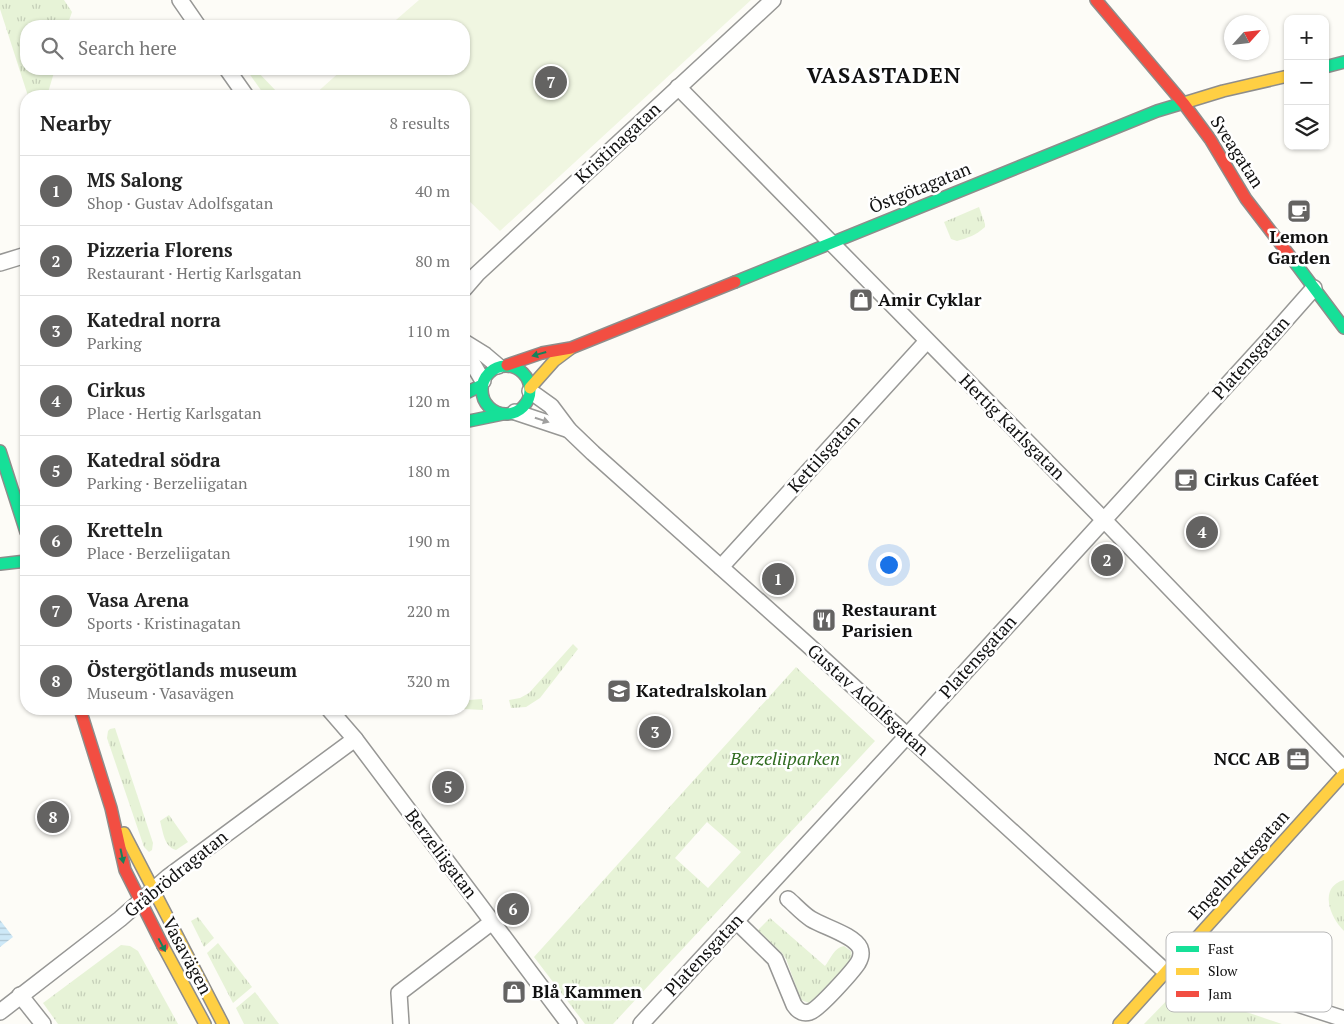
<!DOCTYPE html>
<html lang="en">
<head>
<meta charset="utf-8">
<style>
	:root { --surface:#fff; --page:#f2f2f2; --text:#222; --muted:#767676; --line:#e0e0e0; --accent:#646362 }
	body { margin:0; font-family:"PT Serif",serif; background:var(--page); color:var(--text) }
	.controls { position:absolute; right:15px; top:15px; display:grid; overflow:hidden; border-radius:10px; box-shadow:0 1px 4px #0004 }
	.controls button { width:45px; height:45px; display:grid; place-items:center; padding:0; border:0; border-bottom:1px solid var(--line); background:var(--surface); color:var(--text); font:25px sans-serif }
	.compass { position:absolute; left:1224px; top:15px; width:45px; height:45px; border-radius:50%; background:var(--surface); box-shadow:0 1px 4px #0004; rotate:63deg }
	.you { position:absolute; left:888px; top:564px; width:18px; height:18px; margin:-12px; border:4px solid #fff; border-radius:50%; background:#1a73e8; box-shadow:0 0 0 8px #1a73e833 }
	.badge { display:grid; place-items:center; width:32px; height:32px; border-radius:50%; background:var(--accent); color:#fff; font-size:16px; font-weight:700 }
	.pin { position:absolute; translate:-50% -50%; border:2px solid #fff; box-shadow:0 1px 5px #0006 }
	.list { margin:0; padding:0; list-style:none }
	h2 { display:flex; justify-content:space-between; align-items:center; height:65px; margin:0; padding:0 20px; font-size:21px }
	h2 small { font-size:16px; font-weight:400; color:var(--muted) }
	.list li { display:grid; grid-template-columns:32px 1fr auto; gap:15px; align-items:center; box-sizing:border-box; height:70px; padding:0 20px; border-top:1px solid var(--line) }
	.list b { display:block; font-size:19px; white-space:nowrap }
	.list p { margin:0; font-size:16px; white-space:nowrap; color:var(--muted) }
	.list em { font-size:16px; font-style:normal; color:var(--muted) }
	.icon { flex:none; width:28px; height:28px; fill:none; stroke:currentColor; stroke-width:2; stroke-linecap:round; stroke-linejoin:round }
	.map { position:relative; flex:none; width:1344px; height:1024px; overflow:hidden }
	.search { position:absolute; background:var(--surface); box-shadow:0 1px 4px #0004; left:20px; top:20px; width:450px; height:55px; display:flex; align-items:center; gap:12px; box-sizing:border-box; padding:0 18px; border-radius:20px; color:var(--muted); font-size:19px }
	.panel { position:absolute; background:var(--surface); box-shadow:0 1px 4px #0004; left:20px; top:90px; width:450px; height:625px; border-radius:20px }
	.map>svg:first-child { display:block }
</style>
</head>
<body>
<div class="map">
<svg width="1344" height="1024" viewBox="0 0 1344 1024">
	<defs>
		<pattern id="grass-tufts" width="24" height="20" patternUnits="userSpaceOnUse" patternTransform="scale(1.25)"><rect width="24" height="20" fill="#e7f3d7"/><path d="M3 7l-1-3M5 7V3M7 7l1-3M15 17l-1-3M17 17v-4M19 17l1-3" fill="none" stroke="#c5cfb8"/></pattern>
		<pattern id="water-rules" width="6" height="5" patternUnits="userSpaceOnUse" patternTransform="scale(1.25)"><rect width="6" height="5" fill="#cde8f7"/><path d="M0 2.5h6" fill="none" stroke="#afc6d3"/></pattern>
	</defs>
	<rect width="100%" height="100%" fill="#fdfcf7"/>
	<g fill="url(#grass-tufts)" fill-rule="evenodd">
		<path d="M0,0H64L72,12L67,26H26V69H55L47,96H28L0,9Z"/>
		<path d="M246,69L256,70L278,93L277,96H265Z"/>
		<path d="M979,207L985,224V227C976,235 968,238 957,241L951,239L944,222Z"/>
		<path d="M573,644L578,649L540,698L526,707L511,708L509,700L520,698L529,693Z"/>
		<path d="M796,667L875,741L613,1024H585L534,957ZM707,822L741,852L708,888L675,858Z"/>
		<path d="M464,697L469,700L482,699L483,710L464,709Z"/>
		<path d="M115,728L153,843L152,850L149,852L144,847L107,738L108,731L110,729Z"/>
		<path d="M169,815L188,842L176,850C164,847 163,831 160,821Z"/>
		<path d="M1344,880V931C1330,918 1318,887 1344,880Z"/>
		<path d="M198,917L214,938L204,947L191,921Z"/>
		<path d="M770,918L825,966C831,958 834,948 844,946L851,951L852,958L849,962L812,1002L809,1003L801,1000L786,959L782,953L758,930Z"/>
		<path d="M218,943L252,987L233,1003L207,953Z"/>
		<path d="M121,945L130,946L138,951L178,1024H58L43,1003Z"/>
		<path d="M1178,989L1282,1024H1144Z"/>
		<path d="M255,992L279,1024H244L236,1008Z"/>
	</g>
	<path fill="#f0f6e1" d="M419,0H751L500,231L464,196V96H313L343,69H464V26H389Z"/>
	<path fill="url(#water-rules)" d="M0,920L13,937L0,947Z"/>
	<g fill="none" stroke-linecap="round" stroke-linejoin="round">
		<g stroke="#979795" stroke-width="18">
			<g id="street">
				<path d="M180,0L198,26"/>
				<path d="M227,69L246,96"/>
				<path d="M678,87L1104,520L1344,769"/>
				<path d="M0,263L26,255"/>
				<path d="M464,289L477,274L773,0"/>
				<path d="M464,342L485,355L498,366"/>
				<path d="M464,349L483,381"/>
				<path d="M530,391L551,406L569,430L593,453L808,645L1166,972"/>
				<path d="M515,412L569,430"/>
				<path d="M721,567L927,341"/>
				<path d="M329,709L355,739L569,1024"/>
				<path d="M736,921L775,959L794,1005C798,1011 803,1014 810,1012C819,1009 852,972 858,963C861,958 862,953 860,948C854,935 824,927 811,919C803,914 795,905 788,899"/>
				<path d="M1177,960L1214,977L1344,1019"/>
				<path d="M20,995L43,1024"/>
				<path d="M0,1012L120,919L168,877L355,739"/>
				<path d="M401,1024L399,993L492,922"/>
				<path d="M641,1024L894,750L1269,339L1314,288"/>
			</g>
		</g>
		<g stroke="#8e8d8b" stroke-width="14">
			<g id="fast">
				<path d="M1325,67L1344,62"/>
				<path d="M1293,260L1344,328"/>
				<path d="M735,282L1157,111L1187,102"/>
				<circle cx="506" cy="390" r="24"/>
				<path d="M464,394L482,385"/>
				<path d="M464,422L503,414"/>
				<path d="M0,451L26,532"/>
				<path d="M0,564L26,561"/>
			</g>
		</g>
		<g stroke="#8e8d8b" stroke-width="14">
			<g id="slow">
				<path d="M1187,102L1223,91L1288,76"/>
				<path d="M530,388L554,361L570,349"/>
				<path d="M124,833L223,1024"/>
				<path d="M163,946L205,1024"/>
				<path d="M1119,1024L1344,774"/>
			</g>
		</g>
		<g stroke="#8e8d8b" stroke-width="14">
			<g id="jam">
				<path d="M1096,0L1184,104L1210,139L1246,199L1293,260"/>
				<path d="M507,365L542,353L571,348L735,282"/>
				<path d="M80,709L111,808L125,870L163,946"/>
			</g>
		</g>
		<use href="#street" stroke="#fffffe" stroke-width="15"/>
		<use href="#fast" stroke="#16e098" stroke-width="11"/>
		<use href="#slow" stroke="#ffcf43" stroke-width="11"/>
		<use href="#jam" stroke="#f24e42" stroke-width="11"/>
	</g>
	<defs><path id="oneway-solid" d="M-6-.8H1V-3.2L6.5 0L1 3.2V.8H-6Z" transform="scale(1.25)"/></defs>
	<g fill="#14835b">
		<use href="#oneway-solid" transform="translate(539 354) rotate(164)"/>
		<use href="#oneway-solid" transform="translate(122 856) rotate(78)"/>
		<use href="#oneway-solid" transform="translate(162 945) rotate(62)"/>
	</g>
	<use fill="#a0a09f" href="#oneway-solid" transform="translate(542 420) rotate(18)"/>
	<defs>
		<g id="cafe-square" transform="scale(1.25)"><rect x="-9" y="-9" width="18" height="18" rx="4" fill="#646362" stroke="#fff"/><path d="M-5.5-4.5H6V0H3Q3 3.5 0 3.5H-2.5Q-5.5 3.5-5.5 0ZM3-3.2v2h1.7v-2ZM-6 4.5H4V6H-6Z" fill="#fff"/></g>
		<g id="shop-square" transform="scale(1.25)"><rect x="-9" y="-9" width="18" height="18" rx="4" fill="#646362" stroke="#fff"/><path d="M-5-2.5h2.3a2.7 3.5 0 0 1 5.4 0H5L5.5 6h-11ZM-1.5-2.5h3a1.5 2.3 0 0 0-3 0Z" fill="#fff"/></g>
		<g id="restaurant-square" transform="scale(1.25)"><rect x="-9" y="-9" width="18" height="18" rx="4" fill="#646362" stroke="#fff"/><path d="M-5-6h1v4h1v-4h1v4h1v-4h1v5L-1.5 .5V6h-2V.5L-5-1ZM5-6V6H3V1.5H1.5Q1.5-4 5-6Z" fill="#fff"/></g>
		<g id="school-square" transform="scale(1.25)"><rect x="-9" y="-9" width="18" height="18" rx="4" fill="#646362" stroke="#fff"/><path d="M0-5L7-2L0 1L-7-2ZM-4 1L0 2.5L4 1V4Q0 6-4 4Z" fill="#fff"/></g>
		<g id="office-square" transform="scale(1.25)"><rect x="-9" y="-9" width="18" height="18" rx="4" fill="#646362" stroke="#fff"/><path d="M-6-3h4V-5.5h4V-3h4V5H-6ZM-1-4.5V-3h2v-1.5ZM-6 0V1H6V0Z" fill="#fff"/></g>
	</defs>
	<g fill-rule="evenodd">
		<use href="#cafe-square" x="1299" y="211"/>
		<use href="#shop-square" x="861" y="300"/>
		<use href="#cafe-square" x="1186" y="480"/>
		<use href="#restaurant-square" x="824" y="620"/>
		<use href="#school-square" x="619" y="691"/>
		<use href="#office-square" x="1298" y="759"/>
		<use href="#shop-square" x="514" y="992"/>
	</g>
	<g text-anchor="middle" stroke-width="5" stroke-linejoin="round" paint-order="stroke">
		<g font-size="18" fill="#111" stroke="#fff">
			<text transform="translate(618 143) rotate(-43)" y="6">Kristinagatan</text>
			<text transform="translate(1237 152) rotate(57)" y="6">Sveagatan</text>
			<text transform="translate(920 188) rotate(-22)" y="6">Östgötagatan</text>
			<text transform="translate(1251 358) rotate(-48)" y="6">Platensgatan</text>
			<text transform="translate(1012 427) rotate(45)" y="6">Hertig Karlsgatan</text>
			<text transform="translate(824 454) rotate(-48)" y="6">Kettilsgatan</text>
			<text transform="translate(978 657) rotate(-48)" y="6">Platensgatan</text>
			<text transform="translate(868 700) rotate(42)" y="6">Gustav Adolfsgatan</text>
			<text transform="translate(441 854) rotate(53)" y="6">Berzeliigatan</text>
			<text transform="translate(1239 865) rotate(-48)" y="6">Engelbrektsgatan</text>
			<text transform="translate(176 874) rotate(-39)" y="6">Gråbrödragatan</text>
			<text transform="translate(704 955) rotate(-47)" y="6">Platensgatan</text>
			<text transform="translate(187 956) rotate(62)" y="6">Vasavägen</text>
		</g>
		<g font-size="18" font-weight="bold" fill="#111" stroke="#fff" text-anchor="start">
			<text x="1299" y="243" text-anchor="middle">Lemon<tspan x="1299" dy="21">Garden</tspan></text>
			<text x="878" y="306">Amir Cyklar</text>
			<text x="1204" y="486">Cirkus Caféet</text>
			<text x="842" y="616">Restaurant<tspan x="842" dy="21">Parisien</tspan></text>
			<text x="636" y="697">Katedralskolan</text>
			<text x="1280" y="765" text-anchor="end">NCC AB</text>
			<text x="532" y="998">Blå Kammen</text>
		</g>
		<g font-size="18" font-style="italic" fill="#2f6b1f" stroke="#fff">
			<text x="785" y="765">Berzeliiparken</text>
		</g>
		<g font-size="22" font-weight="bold" letter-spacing="1" fill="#111" stroke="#fff">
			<text x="884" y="83">VASASTADEN</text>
		</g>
	</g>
	<rect x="1166" y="932" width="166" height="80" rx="8" fill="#fff" stroke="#b8b8b8" stroke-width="1"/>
	<rect x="1176" y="946" width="23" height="6" fill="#16e098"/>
	<rect x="1176" y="968" width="23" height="7" fill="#ffcf43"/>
	<rect x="1176" y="991" width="23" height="6" fill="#f24e42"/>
	<g font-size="14" fill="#111">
		<text x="1208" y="954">Fast</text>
		<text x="1208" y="976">Slow</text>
		<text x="1208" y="999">Jam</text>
	</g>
</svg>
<div class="controls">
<button>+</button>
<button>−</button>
<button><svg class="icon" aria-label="layers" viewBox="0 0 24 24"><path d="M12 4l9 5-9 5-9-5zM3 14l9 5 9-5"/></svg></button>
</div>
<svg class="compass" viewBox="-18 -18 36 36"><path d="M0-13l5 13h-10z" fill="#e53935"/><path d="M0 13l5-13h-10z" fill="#767676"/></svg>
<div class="you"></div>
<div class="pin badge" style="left:778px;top:579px">1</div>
<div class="pin badge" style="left:1107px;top:560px">2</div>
<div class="pin badge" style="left:655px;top:732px">3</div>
<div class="pin badge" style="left:1202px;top:532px">4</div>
<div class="pin badge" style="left:448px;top:787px">5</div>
<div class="pin badge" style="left:513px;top:909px">6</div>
<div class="pin badge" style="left:551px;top:82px">7</div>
<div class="pin badge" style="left:53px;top:817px">8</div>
<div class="search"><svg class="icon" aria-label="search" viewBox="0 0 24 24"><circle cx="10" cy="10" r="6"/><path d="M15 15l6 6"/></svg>Search here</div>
<section class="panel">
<h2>Nearby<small>8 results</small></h2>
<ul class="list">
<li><span class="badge">1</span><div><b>MS Salong</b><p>Shop · Gustav Adolfsgatan</p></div><em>40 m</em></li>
<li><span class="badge">2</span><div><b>Pizzeria Florens</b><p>Restaurant · Hertig Karlsgatan</p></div><em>80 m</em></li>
<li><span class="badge">3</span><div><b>Katedral norra</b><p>Parking</p></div><em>110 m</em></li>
<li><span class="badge">4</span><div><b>Cirkus</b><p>Place · Hertig Karlsgatan</p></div><em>120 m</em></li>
<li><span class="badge">5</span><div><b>Katedral södra</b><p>Parking · Berzeliigatan</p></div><em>180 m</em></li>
<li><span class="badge">6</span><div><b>Kretteln</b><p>Place · Berzeliigatan</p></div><em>190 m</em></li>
<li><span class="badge">7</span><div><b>Vasa Arena</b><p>Sports · Kristinagatan</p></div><em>220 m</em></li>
<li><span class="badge">8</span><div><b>Östergötlands museum</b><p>Museum · Vasavägen</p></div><em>320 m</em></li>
</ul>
</section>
</div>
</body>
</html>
